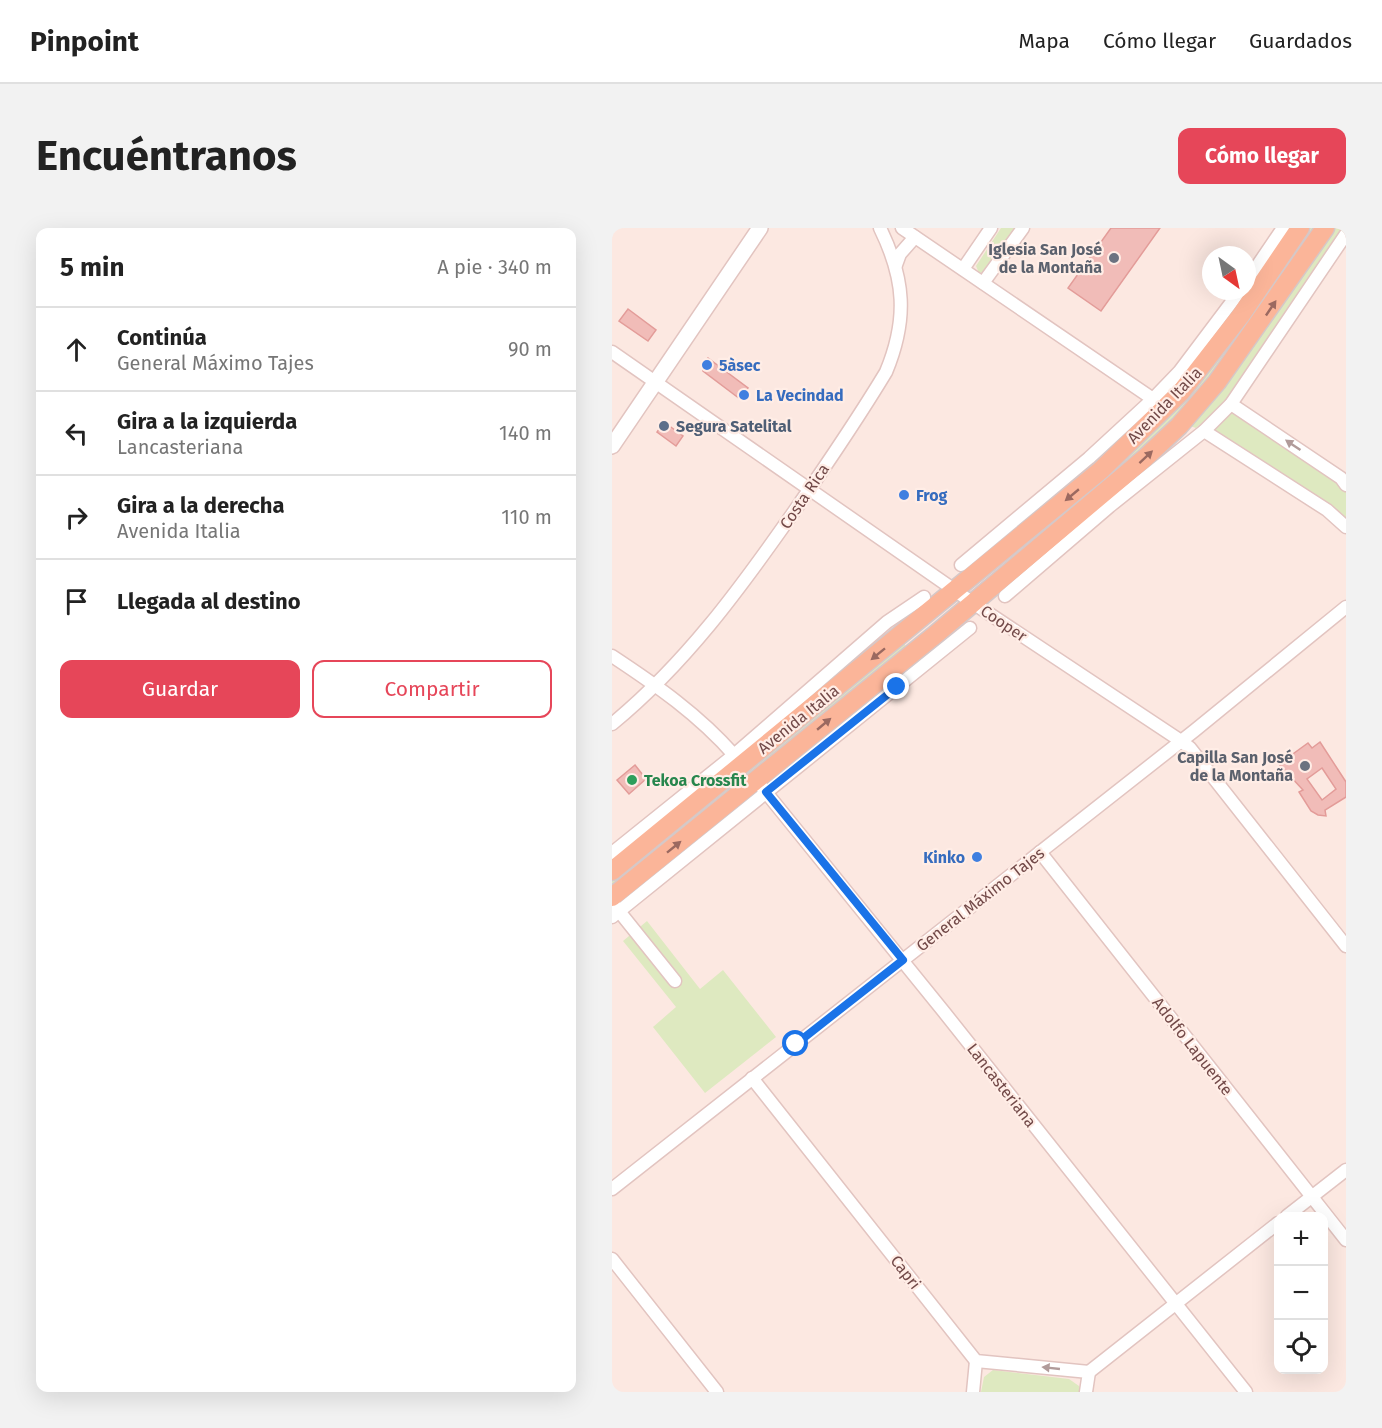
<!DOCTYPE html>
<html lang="es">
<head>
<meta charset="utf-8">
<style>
	:root { --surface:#fff; --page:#f2f2f2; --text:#222; --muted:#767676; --line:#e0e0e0; --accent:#e64659 }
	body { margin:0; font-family:"Fira Sans",sans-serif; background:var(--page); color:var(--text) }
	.controls { position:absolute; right:18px; bottom:18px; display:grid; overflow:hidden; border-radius:12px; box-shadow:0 6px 24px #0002 }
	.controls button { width:54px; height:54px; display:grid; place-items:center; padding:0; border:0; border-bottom:2px solid var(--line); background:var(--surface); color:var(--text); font:30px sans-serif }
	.compass { position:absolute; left:590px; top:18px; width:54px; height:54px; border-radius:50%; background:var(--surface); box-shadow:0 6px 24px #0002; rotate:147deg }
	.stop { position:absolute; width:18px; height:18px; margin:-14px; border:4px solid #1a73e8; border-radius:50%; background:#fff }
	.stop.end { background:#1a73e8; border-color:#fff; box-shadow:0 2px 6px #0008 }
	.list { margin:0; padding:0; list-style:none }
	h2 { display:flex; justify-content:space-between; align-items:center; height:78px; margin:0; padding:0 24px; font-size:26px }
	h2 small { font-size:20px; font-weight:400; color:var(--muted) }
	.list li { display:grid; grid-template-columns:39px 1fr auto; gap:18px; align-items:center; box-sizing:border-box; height:84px; padding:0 24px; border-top:2px solid var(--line) }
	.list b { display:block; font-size:22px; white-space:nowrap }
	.list p { margin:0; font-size:20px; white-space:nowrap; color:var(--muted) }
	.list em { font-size:20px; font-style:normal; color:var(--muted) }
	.actions { display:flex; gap:12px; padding:18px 24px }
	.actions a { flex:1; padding:14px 0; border:2px solid var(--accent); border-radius:12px; text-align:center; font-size:21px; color:var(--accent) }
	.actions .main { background:var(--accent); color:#fff }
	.icon { flex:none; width:33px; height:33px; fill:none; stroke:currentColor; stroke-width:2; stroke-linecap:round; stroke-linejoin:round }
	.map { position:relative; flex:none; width:734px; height:1164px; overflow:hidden; border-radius:12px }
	header { display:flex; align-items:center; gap:36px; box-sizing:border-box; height:84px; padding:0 30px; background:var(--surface); border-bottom:2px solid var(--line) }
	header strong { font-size:28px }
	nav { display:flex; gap:33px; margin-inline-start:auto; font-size:21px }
	.intro { display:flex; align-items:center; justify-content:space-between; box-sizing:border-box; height:144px; padding:0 36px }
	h1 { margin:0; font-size:42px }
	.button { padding:15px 27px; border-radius:12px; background:var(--accent); color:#fff; font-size:21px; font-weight:700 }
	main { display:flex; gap:36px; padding:0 36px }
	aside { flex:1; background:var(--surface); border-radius:12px; box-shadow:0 6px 24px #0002 }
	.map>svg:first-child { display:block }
</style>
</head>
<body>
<header>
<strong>Pinpoint</strong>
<nav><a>Mapa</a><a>Cómo llegar</a><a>Guardados</a></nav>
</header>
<div class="intro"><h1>Encuéntranos</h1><a class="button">Cómo llegar</a></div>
<main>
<aside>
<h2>5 min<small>A pie · 340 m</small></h2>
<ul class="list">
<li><svg class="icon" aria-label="ahead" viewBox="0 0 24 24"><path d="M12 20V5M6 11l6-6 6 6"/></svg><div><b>Continúa</b><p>General Máximo Tajes</p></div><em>90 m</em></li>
<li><svg class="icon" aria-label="left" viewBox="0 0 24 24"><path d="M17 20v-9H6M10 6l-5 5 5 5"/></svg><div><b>Gira a la izquierda</b><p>Lancasteriana</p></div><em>140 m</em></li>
<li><svg class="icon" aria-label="right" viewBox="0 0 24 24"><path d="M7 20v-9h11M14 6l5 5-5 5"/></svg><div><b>Gira a la derecha</b><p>Avenida Italia</p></div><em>110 m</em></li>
<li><svg class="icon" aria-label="arrive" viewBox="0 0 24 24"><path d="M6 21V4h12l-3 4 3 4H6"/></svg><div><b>Llegada al destino</b></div></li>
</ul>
<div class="actions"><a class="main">Guardar</a><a>Compartir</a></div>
</aside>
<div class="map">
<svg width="734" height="1164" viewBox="0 0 734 1164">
	<rect width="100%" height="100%" fill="#fce8e1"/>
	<g fill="#dee9c0">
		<path d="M389,0H405L373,44L367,45L364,38Z"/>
		<path d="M695,0H705L619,124L566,190L432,306L430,304V302L476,261Z"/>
		<path d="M718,0L734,1L624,157L613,175L584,200L578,198Z"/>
		<path d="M619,184L726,253L734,263V295L604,205L603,200Z"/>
		<path d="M292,415L294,419L0,662V650Z"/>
		<path d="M35,693L88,761L111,742L164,809L93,865L41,799L64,779L11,713Z"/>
		<path d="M381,1142L457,1151L467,1158L468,1164H369L372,1149Z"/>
	</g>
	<g fill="#f1bcb8" stroke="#e39c99" stroke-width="1.5" fill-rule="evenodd">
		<path d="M499,0H548L489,83L456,60Z"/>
		<path d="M16,81L44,102L36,113L7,93Z"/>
		<path d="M96,130L136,160L128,171L91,143L90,137Z"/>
		<path d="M52,194L71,208L64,218L45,204Z"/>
		<path d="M708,514L734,554V569L713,582L714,588L706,587L699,583L687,564L691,562L667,536L696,515L700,520ZM710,540L724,561L710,572L695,551Z"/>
		<path d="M23,537L34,551L17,566L5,552Z"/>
	</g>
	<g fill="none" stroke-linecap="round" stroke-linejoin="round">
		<g stroke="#e2c4c0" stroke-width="15">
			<g id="minor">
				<path d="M290,0L541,171"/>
				<path d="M284,37L288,26L303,9"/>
				<path d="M351,41L379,0"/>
				<path d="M635,53L671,0"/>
				<path d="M371,55L411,0"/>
				<path d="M0,124L361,375L569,513L578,520L734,718"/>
				<path d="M619,176L729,250L734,257"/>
				<path d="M592,203L715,282L734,299"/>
				<path d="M349,337L477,230L541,171L567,144L628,63"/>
				<path d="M393,368L498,278L592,203L619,176L734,6"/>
				<path d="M0,428C44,457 87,487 122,527"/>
				<path d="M0,496C73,436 127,362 181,285C213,239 245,192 274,144C296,91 293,51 268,0"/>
				<path d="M144,552L332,784L634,1164"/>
				<path d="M428,624L734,1012"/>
				<path d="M0,625L122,527L275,394L312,369"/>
				<path d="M2,677L63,753"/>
				<path d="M0,689L358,400"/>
				<path d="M140,850L364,1133L477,1144L474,1164"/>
				<path d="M0,961L582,503L734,379"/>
				<path d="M675,988L734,942"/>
				<path d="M0,1031L105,1164"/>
				<path d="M477,1144L666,995"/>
				<path d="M361,1164L364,1133"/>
			</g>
		</g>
		<g stroke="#e2c4c0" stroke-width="18">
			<path id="tertiary" d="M0,218L148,0"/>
		</g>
		<g stroke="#d5c8c8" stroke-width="21">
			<g id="primary">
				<path d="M0,643L489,242L569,164L629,87L688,0"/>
				<path d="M0,669L323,407L533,230L567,198L605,154L713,0"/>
			</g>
		</g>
		<use href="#minor" stroke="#fff" stroke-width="12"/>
		<use href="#tertiary" stroke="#fff" stroke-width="15"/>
		<use href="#primary" stroke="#fbb599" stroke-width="18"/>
	</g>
	<defs><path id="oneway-solid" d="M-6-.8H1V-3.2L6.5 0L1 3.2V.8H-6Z" transform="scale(1.5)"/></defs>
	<g fill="#9b6960">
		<use href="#oneway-solid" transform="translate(659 80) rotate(-56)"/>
		<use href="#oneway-solid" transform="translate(534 229) rotate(-43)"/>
		<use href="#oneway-solid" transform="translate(460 267) rotate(140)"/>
		<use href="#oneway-solid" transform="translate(266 426) rotate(141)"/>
		<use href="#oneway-solid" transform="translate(212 496) rotate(-40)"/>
		<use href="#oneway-solid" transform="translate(62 619) rotate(-39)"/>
	</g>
	<g fill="#b19b9a">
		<use href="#oneway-solid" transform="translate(681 217) rotate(-146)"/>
		<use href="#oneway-solid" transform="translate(439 1140) rotate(-174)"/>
	</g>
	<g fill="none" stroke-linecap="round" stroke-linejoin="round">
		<path stroke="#1a73e8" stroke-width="8" d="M184,816L291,732L154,564L285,459"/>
	</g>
	<g fill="#6b7280" stroke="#ffede6" stroke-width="2">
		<circle cx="502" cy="30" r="6"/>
		<circle cx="693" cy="538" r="6"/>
	</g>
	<g fill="#3f7fe0" stroke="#ffede6" stroke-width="2">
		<circle cx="95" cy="137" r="6"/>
		<circle cx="132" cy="167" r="6"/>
		<circle cx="292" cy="267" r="6"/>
		<circle cx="365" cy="629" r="6"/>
	</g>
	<circle fill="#5c6f8a" stroke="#ffede6" stroke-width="2" cx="52" cy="198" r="6"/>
	<circle fill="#2e9e5b" stroke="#ffede6" stroke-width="2" cx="20" cy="552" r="6"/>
	<g text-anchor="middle" stroke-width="4.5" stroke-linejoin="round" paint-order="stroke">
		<g font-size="16" font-weight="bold" fill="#5b616d" stroke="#ffede6" text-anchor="end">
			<text x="490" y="27">Iglesia San José<tspan x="490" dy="18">de la Montaña</tspan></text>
			<text x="681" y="535">Capilla San José<tspan x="681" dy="18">de la Montaña</tspan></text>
		</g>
		<g font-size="16" font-weight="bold" fill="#366cbe" stroke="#ffede6" text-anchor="start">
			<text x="107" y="143">5àsec</text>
			<text x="144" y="173">La Vecindad</text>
			<text x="304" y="273">Frog</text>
			<text x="353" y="635" text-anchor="end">Kinko</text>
		</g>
		<g font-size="16" fill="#724948" stroke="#ffede6">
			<text transform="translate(552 177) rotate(-46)" y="6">Avenida Italia</text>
			<text transform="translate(192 268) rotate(-56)" y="6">Costa Rica</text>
			<text transform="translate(392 395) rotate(34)" y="6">Cooper</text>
			<text transform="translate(186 491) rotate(-39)" y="6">Avenida Italia</text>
			<text transform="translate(368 671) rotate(-38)" y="6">General Máximo Tajes</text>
			<text transform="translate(581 818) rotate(52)" y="6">Adolfo Lapuente</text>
			<text transform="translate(390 857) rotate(52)" y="6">Lancasteriana</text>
			<text transform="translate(294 1044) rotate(52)" y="6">Capri</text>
		</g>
		<g font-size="16" font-weight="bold" fill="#4e5e75" stroke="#ffede6" text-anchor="start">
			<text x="64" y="204">Segura Satelital</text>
		</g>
		<g font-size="16" font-weight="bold" fill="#27864d" stroke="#ffede6" text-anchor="start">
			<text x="32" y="558">Tekoa Crossfit</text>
		</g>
	</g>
</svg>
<div class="controls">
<button>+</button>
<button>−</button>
<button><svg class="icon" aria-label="locate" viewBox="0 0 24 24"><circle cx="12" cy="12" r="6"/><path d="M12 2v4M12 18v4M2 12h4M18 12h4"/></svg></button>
</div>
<svg class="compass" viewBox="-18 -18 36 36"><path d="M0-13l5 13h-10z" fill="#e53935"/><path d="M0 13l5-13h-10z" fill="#767676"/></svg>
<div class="stop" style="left:184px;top:816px"></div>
<div class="stop end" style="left:285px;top:459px"></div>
</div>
</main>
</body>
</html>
